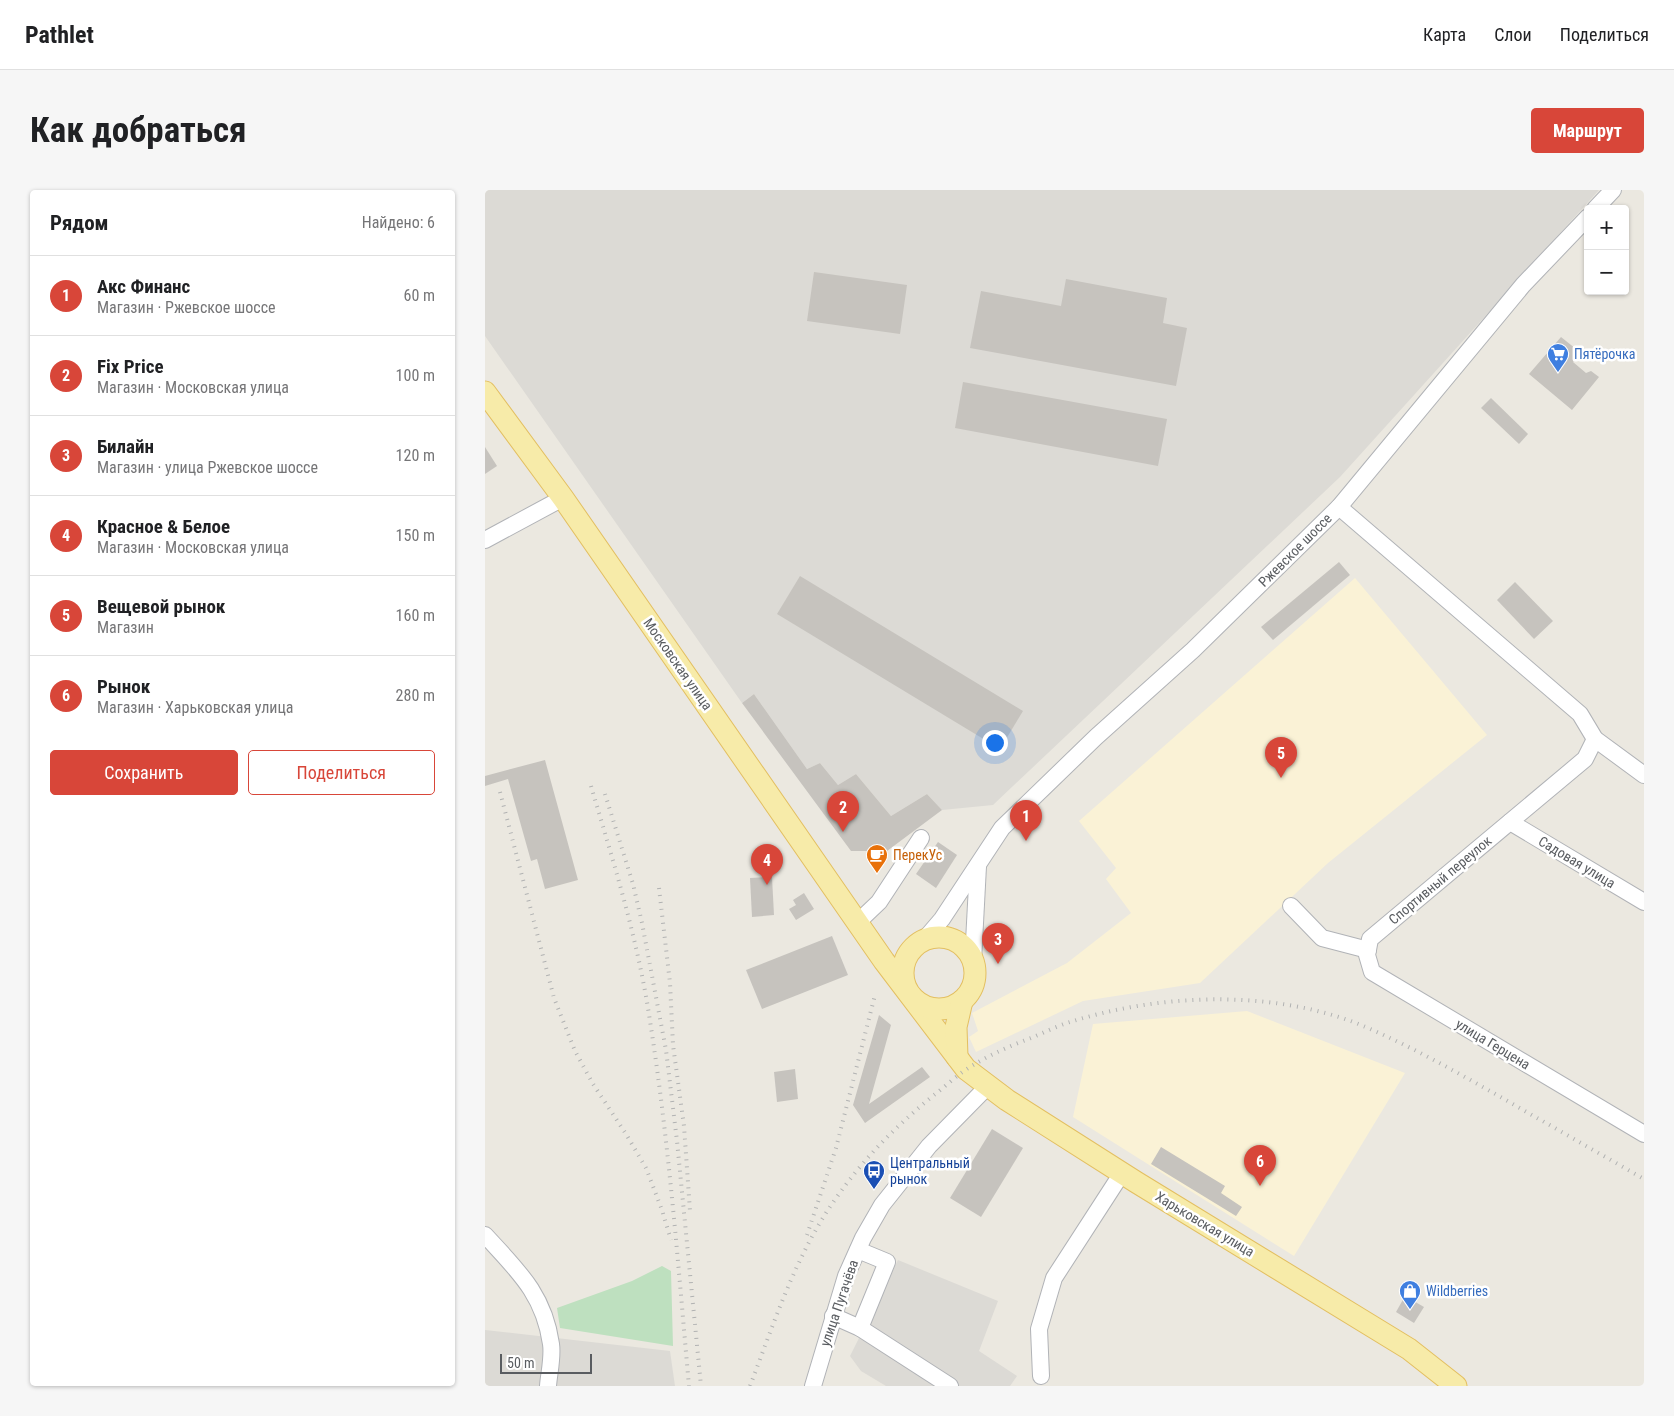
<!DOCTYPE html>
<html lang="ru">
<head>
<meta charset="utf-8">
<style>
	:root { --surface:#fff; --page:#f6f6f6; --text:#202124; --muted:#757577; --line:#e0e0e0; --accent:#d84639 }
	body { margin:0; font-family:"Roboto Condensed",sans-serif; background:var(--page); color:var(--text) }
	.controls { position:absolute; right:15px; top:15px; display:grid; overflow:hidden; border-radius:5px; box-shadow:0 1px 4px #0004 }
	.controls button { width:45px; height:45px; display:grid; place-items:center; padding:0; border:0; border-bottom:1px solid var(--line); background:var(--surface); color:var(--text); font:25px sans-serif }
	.scale { position:absolute; left:15px; bottom:12px; width:92px; box-sizing:border-box; padding-left:5px; border:2px solid #595c60; border-top:0; font-size:14px; line-height:18px; white-space:nowrap; color:#595c60; -webkit-text-stroke:4px #fff; paint-order:stroke }
	.you { position:absolute; left:509px; top:552px; width:18px; height:18px; margin:-12px; border:4px solid #fff; border-radius:50%; background:#1a73e8; box-shadow:0 0 0 8px #1a73e833 }
	.badge { display:grid; place-items:center; width:32px; height:32px; border-radius:50%; background:var(--accent); color:#fff; font-size:16px; font-weight:700 }
	.pin { position:absolute; translate:-50% -41px; filter:drop-shadow(0 1px 2px #0008) }
	.pin::after { content:''; position:absolute; top:26px; width:18px; height:15px; background:inherit; clip-path:polygon(0 0,100% 0,50% 100%) }
	.list { margin:0; padding:0; list-style:none }
	h2 { display:flex; justify-content:space-between; align-items:center; height:65px; margin:0; padding:0 20px; font-size:21px }
	h2 small { font-size:16px; font-weight:400; color:var(--muted) }
	.list li { display:grid; grid-template-columns:32px 1fr auto; gap:15px; align-items:center; box-sizing:border-box; height:80px; padding:0 20px; border-top:1px solid var(--line) }
	.list b { display:block; font-size:19px; white-space:nowrap }
	.list p { margin:0; font-size:16px; white-space:nowrap; color:var(--muted) }
	.list em { font-size:16px; font-style:normal; color:var(--muted) }
	.actions { display:flex; gap:10px; padding:15px 20px }
	.actions a { flex:1; padding:11px 0; border:1px solid var(--accent); border-radius:5px; text-align:center; font-size:18px; color:var(--accent) }
	.actions .main { background:var(--accent); color:#fff }
	.map { position:relative; flex:none; width:1159px; height:1196px; overflow:hidden; border-radius:5px }
	header { display:flex; align-items:center; gap:30px; box-sizing:border-box; height:70px; padding:0 25px; background:var(--surface); border-bottom:1px solid var(--line) }
	header strong { font-size:24px }
	nav { display:flex; gap:28px; margin-inline-start:auto; font-size:18px }
	.intro { display:flex; align-items:center; justify-content:space-between; box-sizing:border-box; height:120px; padding:0 30px }
	h1 { margin:0; font-size:35px }
	.button { padding:12px 22px; border-radius:5px; background:var(--accent); color:#fff; font-size:18px; font-weight:700 }
	main { display:flex; gap:30px; padding:0 30px }
	aside { flex:1; background:var(--surface); border-radius:5px; box-shadow:0 1px 4px #0004 }
	.map>svg:first-child { display:block }
</style>
</head>
<body>
<header>
<strong>Pathlet</strong>
<nav><a>Карта</a><a>Слои</a><a>Поделиться</a></nav>
</header>
<div class="intro"><h1>Как добраться</h1><a class="button">Маршрут</a></div>
<main>
<aside>
<h2>Рядом<small>Найдено: 6</small></h2>
<ul class="list">
<li><span class="badge">1</span><div><b>Акс Финанс</b><p>Магазин · Ржевское шоссе</p></div><em>60 m</em></li>
<li><span class="badge">2</span><div><b>Fix Price</b><p>Магазин · Московская улица</p></div><em>100 m</em></li>
<li><span class="badge">3</span><div><b>Билайн</b><p>Магазин · улица Ржевское шоссе</p></div><em>120 m</em></li>
<li><span class="badge">4</span><div><b>Красное &amp; Белое</b><p>Магазин · Московская улица</p></div><em>150 m</em></li>
<li><span class="badge">5</span><div><b>Вещевой рынок</b><p>Магазин</p></div><em>160 m</em></li>
<li><span class="badge">6</span><div><b>Рынок</b><p>Магазин · Харьковская улица</p></div><em>280 m</em></li>
</ul>
<div class="actions"><a class="main">Сохранить</a><a>Поделиться</a></div>
</aside>
<div class="map">
<svg width="1159" height="1196" viewBox="0 0 1159 1196">
	<rect width="100%" height="100%" fill="#ebe8e0"/>
	<g fill="#faf2d6">
		<path d="M870,388L1002,545L843,673L715,793L598,811L491,862L484,847L493,841L487,823L582,773L646,723L621,689L631,678L594,631Z"/>
		<path d="M762,821L920,883L809,1066L588,927L608,834Z"/>
	</g>
	<g fill="#dcdad5">
		<path d="M0,0H1114L855,287L508,615L457,620L442,604L406,626L371,584L353,595L335,573L322,579L269,504L257,513L0,146Z"/>
		<path d="M413,1070L513,1111L494,1161L532,1186L525,1196H401L376,1181L365,1166Z"/>
		<path d="M0,1140L185,1161L190,1196H0Z"/>
	</g>
	<path fill="#bee0bf" d="M177,1076L186,1081L188,1156L75,1138L72,1118L147,1091Z"/>
	<g fill="#c6c3be">
		<path d="M329,82L422,95L415,144L322,131Z"/>
		<path d="M581,89L682,108L678,133L702,138L691,196L485,158L496,101L576,116Z"/>
		<path d="M1076,147L1096,163L1088,172L1101,183L1106,181L1114,187L1087,220L1044,184Z"/>
		<path d="M478,192L682,229L673,276L470,238Z"/>
		<path d="M1006,208L1043,244L1034,254L996,218Z"/>
		<path d="M0,257L12,276L0,284Z"/>
		<path d="M854,372L865,385L788,450L776,437Z"/>
		<path d="M315,386L538,521L515,559L292,424Z"/>
		<path d="M1030,392L1068,431L1049,449L1012,410Z"/>
		<path d="M269,504L322,579L335,573L353,595L371,584L406,626L442,604L457,620L402,661H366L257,513Z"/>
		<path d="M60,570L93,690L60,699L52,669L46,671L23,589L0,596V586Z"/>
		<path d="M453,652L472,665L451,698L431,684Z"/>
		<path d="M287,687L289,725L267,727L265,688Z"/>
		<path d="M319,703L329,719L311,730L304,719L311,715L308,710Z"/>
		<path d="M347,746L363,785L277,819L261,780Z"/>
		<path d="M394,825L406,835L384,914L437,877L445,887L380,933L368,915Z"/>
		<path d="M310,879L313,909L292,912L289,882Z"/>
		<path d="M507,939L538,958L496,1027L465,1008Z"/>
		<path d="M676,957L740,996L736,1003L757,1017L751,1026L666,974Z"/>
		<path d="M920,1106L939,1117L929,1133L911,1122Z"/>
	</g>
	<g fill="none" stroke-linecap="round" stroke-linejoin="round">
		<g stroke="#b1b3b7" stroke-width="18">
			<g id="minor">
				<path d="M1110,19L1128,0"/>
				<path d="M854,317L1095,524L1110,549L1159,585"/>
				<path d="M0,350L78,308"/>
				<path d="M1110,549L1100,569L885,749L882,765L887,782L1159,944"/>
				<path d="M1025,632L1159,712"/>
				<path d="M806,716L837,748L883,760"/>
				<path d="M373,732L394,712L436,648"/>
				<path d="M439,750L457,729L517,638L611,547L708,460L854,317L1038,95L1103,27"/>
				<path d="M488,771L493,676"/>
				<path d="M0,1045C32,1080 59,1104 66,1154C68,1167 64,1183 63,1196"/>
				<path d="M373,1060L402,1072L375,1138"/>
				<path d="M348,1126L375,1138L465,1196"/>
				<path d="M556,1186L554,1139L569,1088L637,983"/>
				<path d="M328,1196L361,1086L378,1048L397,1015L444,956L503,896"/>
			</g>
		</g>
		<g stroke="#e3bf61" stroke-width="23">
			<g id="major">
				<path d="M0,202L78,308L399,771L481,879L522,910L651,992L924,1159L971,1196"/>
				<circle cx="454" cy="783" r="36"/>
				<path d="M472,867L471,837L477,811"/>
			</g>
		</g>
		<use href="#minor" stroke="#fff" stroke-width="16"/>
		<use href="#major" stroke="#f7eba9" stroke-width="21"/>
		<g stroke="#b1b2b2" stroke-width="4" stroke-dasharray="1 6" stroke-linecap="butt">
			<path d="M106,596C129,674 153,750 165,831C184,952 193,1074 204,1196"/>
			<path d="M15,602L69,808L90,861L108,894L141,944L161,978L177,1020L186,1050"/>
			<path d="M120,604L148,694L157,733L181,860L192,951L216,1196"/>
			<path d="M174,698L185,793L188,855L199,936L205,1021"/>
			<path d="M322,1045L351,958L390,805"/>
			<path d="M265,1196C289,1133 310,1067 349,1011C379,968 409,938 449,905C461,896 472,885 485,877C504,865 525,856 546,848C558,843 570,837 582,833C672,804 782,799 871,833C920,853 966,879 1012,905C1061,933 1110,961 1159,989"/>
		</g>
	</g>
	<defs>
		<g id="supermarket-pin" transform="scale(1.125)"><path d="M0 17L-7.5 6A9.5 9.5 0 1 1 7.5 6Z" fill="#3f7fe0" stroke="#fff"/><path d="M-6-5.5h2.5l.6 2H6L4.5 2H-2.5L-4.4-4H-6ZM-1.5 3.2a1.3 1.3 0 1 0 .1 0ZM3 3.2a1.3 1.3 0 1 0 .1 0Z" fill="#fff"/></g>
		<g id="cafe-pin" transform="scale(1.125)"><path d="M0 17L-7.5 6A9.5 9.5 0 1 1 7.5 6Z" fill="#e8710a" stroke="#fff"/><path d="M-5.5-4.5H6V0H3Q3 3.5 0 3.5H-2.5Q-5.5 3.5-5.5 0ZM3-3.2v2h1.7v-2ZM-6 4.5H4V6H-6Z" fill="#fff"/></g>
		<g id="bus-pin" transform="scale(1.125)"><path d="M0 17L-7.5 6A9.5 9.5 0 1 1 7.5 6Z" fill="#1a4fb4" stroke="#fff"/><path d="M-5-6H5V4H4V6H2V4H-2V6H-4V4H-5ZM-3.5-4V0h7V-4ZM-3.5 1.2v1.5H-2V1.2ZM2 1.2v1.5H3.5V1.2Z" fill="#fff"/></g>
		<g id="shop-pin" transform="scale(1.125)"><path d="M0 17L-7.5 6A9.5 9.5 0 1 1 7.5 6Z" fill="#3f7fe0" stroke="#fff"/><path d="M-5-2.5h2.3a2.7 3.5 0 0 1 5.4 0H5L5.5 6h-11ZM-1.5-2.5h3a1.5 2.3 0 0 0-3 0Z" fill="#fff"/></g>
	</defs>
	<g fill-rule="evenodd">
		<use href="#supermarket-pin" x="1073" y="164"/>
		<use href="#cafe-pin" x="392" y="665"/>
		<use href="#bus-pin" x="389" y="981"/>
		<use href="#shop-pin" x="925" y="1101"/>
	</g>
	<g text-anchor="middle" stroke-width="5" stroke-linejoin="round" paint-order="stroke">
		<g font-size="14" fill="#366cbe" stroke="#fff" text-anchor="start">
			<text x="1089" y="169">Пятёрочка</text>
			<text x="941" y="1106">Wildberries</text>
		</g>
		<g font-size="14" fill="#595c60" stroke="#fff">
			<text transform="translate(810 360) rotate(-45)" y="5">Ржевское шоссе</text>
			<text transform="translate(193 474) rotate(55)" y="5">Московская улица</text>
			<text transform="translate(1092 672) rotate(31)" y="5">Садовая улица</text>
			<text transform="translate(955 690) rotate(-40)" y="5">Спортивный переулок</text>
			<text transform="translate(1008 854) rotate(31)" y="5">улица Герцена</text>
			<text transform="translate(720 1034) rotate(31)" y="5">Харьковская улица</text>
			<text transform="translate(354 1113) rotate(-71)" y="5">улица Пугачёва</text>
		</g>
		<g font-size="14" fill="#c56008" stroke="#fff" text-anchor="start">
			<text x="408" y="670">ПерекУс</text>
		</g>
		<g font-size="14" fill="#164399" stroke="#fff" text-anchor="start">
			<text x="405" y="978">Центральный<tspan x="405" dy="16">рынок</tspan></text>
		</g>
	</g>
</svg>
<div class="controls">
<button>+</button>
<button>−</button>
</div>
<div class="scale">50 m</div>
<div class="you"></div>
<div class="pin badge" style="left:541px;top:651px">1</div>
<div class="pin badge" style="left:358px;top:642px">2</div>
<div class="pin badge" style="left:513px;top:774px">3</div>
<div class="pin badge" style="left:282px;top:695px">4</div>
<div class="pin badge" style="left:796px;top:588px">5</div>
<div class="pin badge" style="left:775px;top:996px">6</div>
</div>
</main>
</body>
</html>
